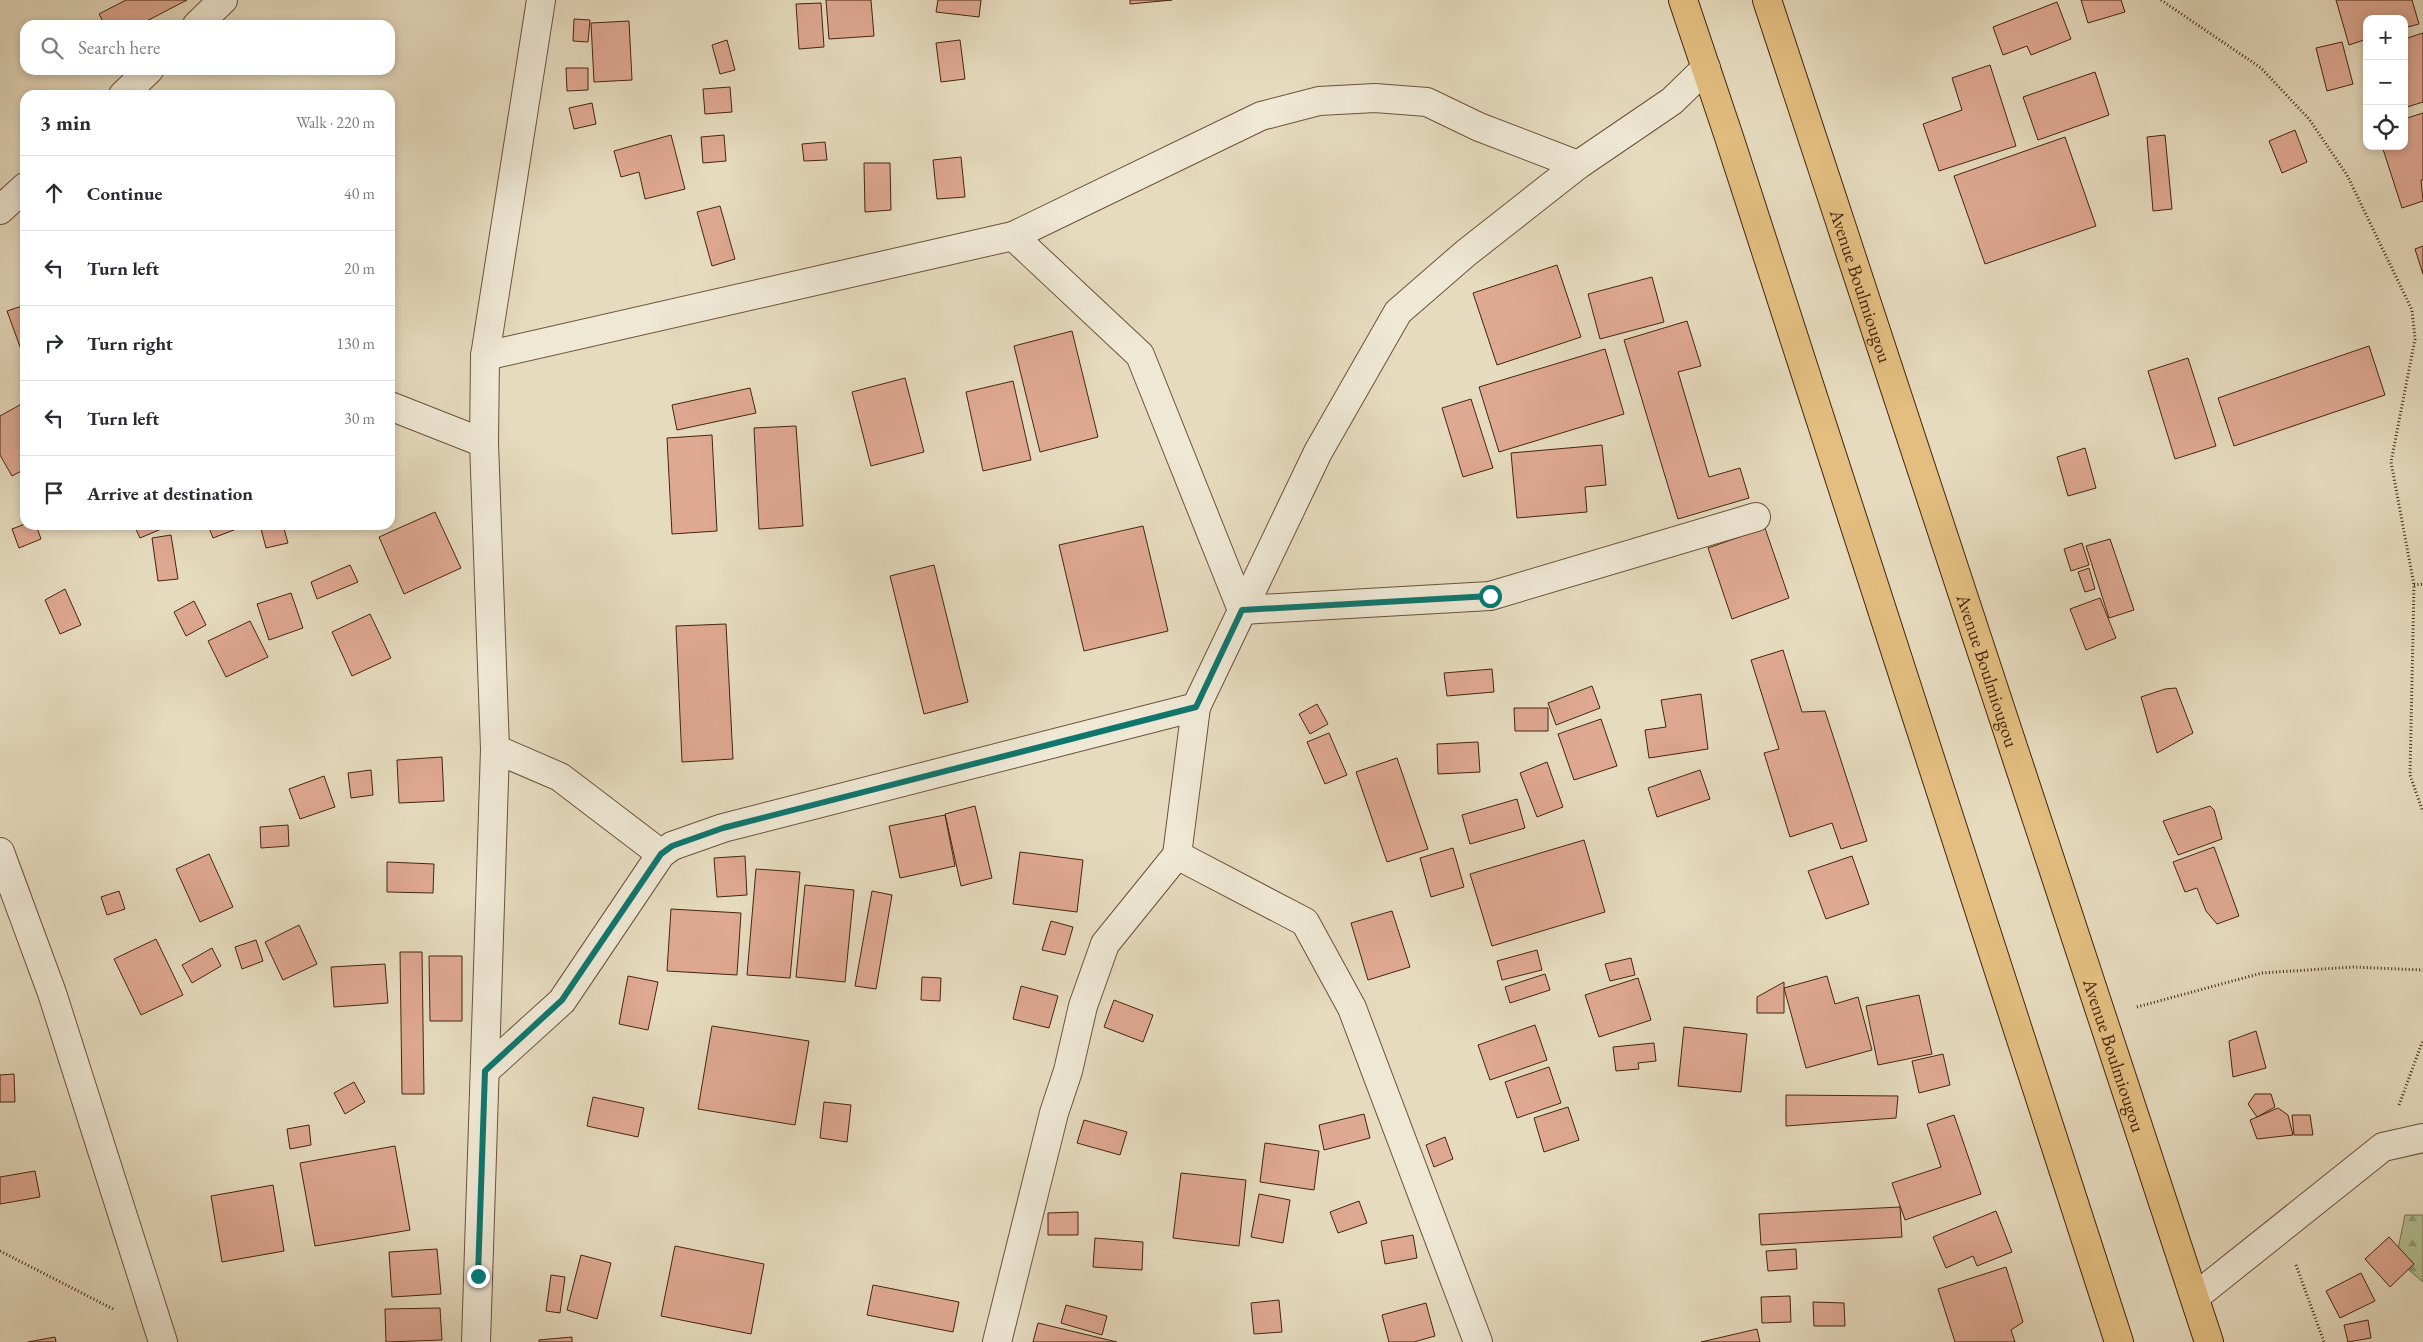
<!DOCTYPE html>
<html lang="en">
<head>
<meta charset="utf-8">
<style>
	:root { --surface:#fff; --page:#f2f2f3; --text:#2b2b33; --muted:#7c7c81; --line:#e1e1e2 }
	body { margin:0; font-family:"EB Garamond",serif; background:var(--page); color:var(--text) }
	.controls { position:absolute; right:15px; top:15px; display:grid; overflow:hidden; border-radius:10px; box-shadow:0 2px 8px #0003 }
	.controls button { width:45px; height:45px; display:grid; place-items:center; padding:0; border:0; border-bottom:1px solid var(--line); background:var(--surface); color:var(--text); font:25px sans-serif }
	.stop { position:absolute; width:15px; height:15px; margin:-11px; border:4px solid #0f766e; border-radius:50%; background:#fff }
	.stop.end { background:#0f766e; border-color:#fff; box-shadow:0 1px 5px #0008 }
	.list { margin:0; padding:0; list-style:none }
	h2 { display:flex; justify-content:space-between; align-items:center; height:65px; margin:0; padding:0 20px; font-size:21px }
	h2 small { font-size:16px; font-weight:400; color:var(--muted) }
	.list li { display:grid; grid-template-columns:32px 1fr auto; gap:15px; align-items:center; box-sizing:border-box; height:75px; padding:0 20px; border-top:1px solid var(--line) }
	.list b { display:block; font-size:19px; white-space:nowrap }
	.list em { font-size:16px; font-style:normal; color:var(--muted) }
	.icon { flex:none; width:28px; height:28px; fill:none; stroke:currentColor; stroke-width:2; stroke-linecap:round; stroke-linejoin:round }
	.map { position:relative; flex:none; width:2423px; height:1342px; overflow:hidden }
	.search { position:absolute; background:var(--surface); box-shadow:0 2px 8px #0003; left:20px; top:20px; width:375px; height:55px; display:flex; align-items:center; gap:12px; box-sizing:border-box; padding:0 18px; border-radius:15px; color:var(--muted); font-size:19px }
	.panel { position:absolute; background:var(--surface); box-shadow:0 2px 8px #0003; left:20px; top:90px; width:375px; height:440px; border-radius:15px }
	.map>svg:first-child { display:block }
</style>
</head>
<body>
<div class="map">
<svg width="2423" height="1342" viewBox="0 0 2423 1342">
	<defs>
		<pattern id="forest-firs" width="22" height="20" patternUnits="userSpaceOnUse" patternTransform="scale(1.25)"><rect width="22" height="20" fill="#b2c194"/><path d="M5 1l3.5 6h-7zM16 11l3.5 6h-7z" fill="#929d77"/></pattern>
	</defs>
	<rect width="100%" height="100%" fill="#e6dbbf"/>
	<filter id="stains"><feTurbulence type="fractalNoise" baseFrequency=".004" numOctaves="4"/><feColorMatrix values="0 0 0 0 .2 0 0 0 0 .09 0 0 0 0 .02 0 0 0 .5 -.17"/></filter>
	<radialGradient id="worn" r=".72"><stop offset=".6" stop-color="#630" stop-opacity="0"/><stop offset="1" stop-color="#630" stop-opacity=".3"/></radialGradient>
	<path fill="url(#forest-firs)" stroke="#7b7350" d="M2405,1215H2423V1282L2396,1259Z"/>
	<g fill="#dfa892" stroke="#44250d">
		<path d="M126,0H187L139,25H105L99,14Z"/>
		<path d="M826,0H871L874,36L829,39Z"/>
		<path d="M938,0H981L979,17L936,12Z"/>
		<path d="M1130,0H1172L1130,4Z"/>
		<path d="M2081,0H2121L2125,12L2088,23Z"/>
		<path d="M2336,0H2412L2419,24L2404,28V19H2367V39L2349,45Z"/>
		<path d="M2057,2L2071,39L2031,55L2027,46L2003,55L1993,27Z"/>
		<path d="M821,3L824,47L799,49L796,4Z"/>
		<path d="M574,19L590,20L588,42L573,41Z"/>
		<path d="M629,21L632,80L594,82L591,23Z"/>
		<path d="M2423,33V102L2404,108V39Z"/>
		<path d="M727,40L735,70L720,74L712,45Z"/>
		<path d="M960,40L965,79L941,82L936,43Z"/>
		<path d="M2342,42L2353,84L2327,91L2316,48Z"/>
		<path d="M1990,65L2016,146L1939,171L1923,124L1962,110L1952,78Z"/>
		<path d="M566,68H588V90L567,91Z"/>
		<path d="M2095,72L2109,115L2038,140L2023,97Z"/>
		<path d="M730,87L732,112L705,114L703,89Z"/>
		<path d="M592,103L596,124L574,129L569,108Z"/>
		<path d="M2423,113V180H2421L2423,201L2402,208L2382,146H2404V119Z"/>
		<path d="M2295,130L2307,162L2282,173L2269,141Z"/>
		<path d="M671,135L685,189L645,199L639,172L621,177L614,151Z"/>
		<path d="M724,135L726,161L703,163L701,137Z"/>
		<path d="M2165,135L2172,209L2153,211L2147,137Z"/>
		<path d="M390,137L394,147L390,148Z"/>
		<path d="M2065,137L2096,226L1985,264L1954,176Z"/>
		<path d="M825,142L827,160L804,161L802,144Z"/>
		<path d="M961,157L965,197L937,199L933,160Z"/>
		<path d="M864,163H890L891,210L865,212Z"/>
		<path d="M720,206L735,259L712,266L697,212Z"/>
		<path d="M2423,246V274L2415,249Z"/>
		<path d="M1557,265L1581,337L1497,365L1473,293Z"/>
		<path d="M1652,277L1664,322L1600,339L1588,294Z"/>
		<path d="M25,305V355H23L7,311Z"/>
		<path d="M1687,321L1701,366L1678,372L1709,477L1740,468L1749,498L1678,519L1624,340Z"/>
		<path d="M1072,331L1098,437L1040,452L1014,346Z"/>
		<path d="M2369,346L2385,395L2234,446L2218,398Z"/>
		<path d="M1605,349L1624,414L1499,452L1479,387Z"/>
		<path d="M2188,358L2216,446L2175,459L2148,371Z"/>
		<path d="M905,378L924,452L871,466L852,392Z"/>
		<path d="M1013,381L1031,460L983,471L966,392Z"/>
		<path d="M750,388L756,413L677,430L672,405Z"/>
		<path d="M1471,399L1493,468L1463,477L1442,408Z"/>
		<path d="M25,402V469L12,476L0,455V416Z"/>
		<path d="M796,426L803,526L759,529L754,428Z"/>
		<path d="M712,435L717,531L672,534L667,438Z"/>
		<path d="M1602,445L1606,485L1585,487L1587,512L1517,518L1511,453Z"/>
		<path d="M2085,448L2096,488L2068,496L2057,457Z"/>
		<path d="M435,512L461,568L404,594L379,537Z"/>
		<path d="M25,524L36,525L41,539L19,548L12,529Z"/>
		<path d="M134,525H171L140,538Z"/>
		<path d="M208,525H238L239,528L213,538Z"/>
		<path d="M260,525H283L288,543L266,548Z"/>
		<path d="M1143,526L1168,631L1084,651L1059,545Z"/>
		<path d="M1765,528L1789,598L1732,619L1708,548Z"/>
		<path d="M171,535L178,579L158,581L152,538Z"/>
		<path d="M2110,539L2134,610L2109,618L2086,546Z"/>
		<path d="M2082,543L2089,565L2071,571L2064,549Z"/>
		<path d="M350,565L358,582L317,599L311,582Z"/>
		<path d="M934,565L968,702L924,714L890,576Z"/>
		<path d="M2089,568L2095,589L2085,592L2078,572Z"/>
		<path d="M65,589L81,625L60,634L45,600Z"/>
		<path d="M291,593L303,628L269,640L257,604Z"/>
		<path d="M2100,598L2116,638L2086,650L2070,609Z"/>
		<path d="M194,601L206,625L186,636L174,612Z"/>
		<path d="M370,614L391,658L352,676L332,632Z"/>
		<path d="M250,621L268,657L226,677L208,641Z"/>
		<path d="M726,624L733,759L682,762L676,626Z"/>
		<path d="M1783,650L1802,712L1825,711L1867,841L1841,849L1832,823L1790,837L1764,753L1779,749L1751,660Z"/>
		<path d="M1492,669L1494,692L1447,696L1444,673Z"/>
		<path d="M1592,686L1600,708L1556,725L1548,703Z"/>
		<path d="M2176,688L2193,733L2157,753L2141,697L2165,689Z"/>
		<path d="M1701,694L1708,749L1649,758L1645,730L1666,727L1661,700Z"/>
		<path d="M1317,704L1328,724L1310,734L1299,714Z"/>
		<path d="M1514,708H1548V731H1515Z"/>
		<path d="M1601,719L1617,766L1574,780L1558,734Z"/>
		<path d="M1329,733L1347,775L1325,784L1307,742Z"/>
		<path d="M1478,742L1480,772L1438,774L1437,744Z"/>
		<path d="M442,757L444,801L399,803L397,760Z"/>
		<path d="M1397,758L1428,849L1387,862L1356,772Z"/>
		<path d="M1547,762L1563,807L1537,817L1520,773Z"/>
		<path d="M371,770L373,795L351,798L348,773Z"/>
		<path d="M1700,770L1710,799L1657,817L1648,788Z"/>
		<path d="M324,776L335,807L300,819L289,789Z"/>
		<path d="M1517,799L1525,828L1470,844L1462,815Z"/>
		<path d="M975,806L992,878L961,886L945,814Z"/>
		<path d="M2210,806L2214,810L2222,839L2178,855L2163,821Z"/>
		<path d="M945,815L955,866L900,878L889,826Z"/>
		<path d="M288,825L289,846L261,848L260,827Z"/>
		<path d="M1584,840L1605,912L1492,946L1470,874Z"/>
		<path d="M2214,847L2239,916L2217,924L2206,911L2197,888L2185,892L2173,862Z"/>
		<path d="M1453,848L1464,887L1431,897L1420,858Z"/>
		<path d="M1020,852L1083,860L1077,912L1013,904Z"/>
		<path d="M209,854L233,907L200,922L176,869Z"/>
		<path d="M745,856L747,895L717,897L714,858Z"/>
		<path d="M1852,856L1869,904L1826,919L1808,871Z"/>
		<path d="M387,862L434,864L433,893L387,892Z"/>
		<path d="M756,869L800,872L790,978L747,975Z"/>
		<path d="M805,885L854,890L845,982L796,977Z"/>
		<path d="M119,891L125,909L107,915L101,897Z"/>
		<path d="M872,891L892,895L876,989L855,986Z"/>
		<path d="M671,909L741,913L737,975L667,971Z"/>
		<path d="M1392,911L1410,967L1368,980L1351,923Z"/>
		<path d="M1051,921L1073,927L1065,955L1042,950Z"/>
		<path d="M299,925L317,964L283,980L265,942Z"/>
		<path d="M156,939L183,995L141,1015L114,959Z"/>
		<path d="M256,940L263,961L242,969L235,947Z"/>
		<path d="M212,948L221,966L192,983L182,965Z"/>
		<path d="M1537,950L1542,970L1502,980L1497,961Z"/>
		<path d="M400,952H422L424,1094H402Z"/>
		<path d="M429,956H462V1021H430Z"/>
		<path d="M1631,958L1635,975L1610,981L1605,964Z"/>
		<path d="M385,964L388,1003L334,1007L331,967Z"/>
		<path d="M1545,974L1550,990L1510,1003L1505,987Z"/>
		<path d="M628,976L658,982L648,1030L619,1024Z"/>
		<path d="M1827,976L1835,1004L1858,997L1872,1050L1806,1068L1784,988Z"/>
		<path d="M922,977L941,978L940,1001L921,1000Z"/>
		<path d="M1638,978L1651,1020L1599,1037L1585,995Z"/>
		<path d="M1784,982V1013H1757V997Z"/>
		<path d="M1021,986L1058,996L1049,1028L1013,1019Z"/>
		<path d="M1919,995L1932,1054L1878,1065L1866,1006Z"/>
		<path d="M1114,1000L1153,1015L1143,1042L1104,1027Z"/>
		<path d="M1535,1025L1547,1060L1490,1080L1478,1045Z"/>
		<path d="M712,1026L809,1041L795,1125L698,1109Z"/>
		<path d="M1684,1027L1747,1034L1741,1092L1678,1086Z"/>
		<path d="M2256,1031L2266,1068L2233,1077L2229,1041Z"/>
		<path d="M1654,1043L1656,1061L1638,1063L1639,1069L1616,1071L1613,1047Z"/>
		<path d="M1943,1054L1950,1085L1919,1093L1912,1061Z"/>
		<path d="M1549,1067L1561,1103L1517,1118L1505,1082Z"/>
		<path d="M14,1074L15,1102H0V1075Z"/>
		<path d="M354,1082L365,1102L345,1114L334,1093Z"/>
		<path d="M2255,1094H2271L2275,1107L2257,1117L2248,1104Z"/>
		<path d="M1786,1095L1898,1096L1896,1118L1786,1126Z"/>
		<path d="M593,1097L644,1108L638,1137L587,1126Z"/>
		<path d="M824,1102L851,1105L847,1142L820,1138Z"/>
		<path d="M1568,1107L1579,1140L1544,1152L1534,1118Z"/>
		<path d="M2278,1108L2288,1115L2293,1135L2257,1139L2250,1120Z"/>
		<path d="M1364,1114L1370,1138L1324,1150L1319,1125Z"/>
		<path d="M1954,1115L1981,1194L1905,1220L1892,1183L1941,1167L1927,1124Z"/>
		<path d="M2292,1115H2310L2313,1135H2294Z"/>
		<path d="M1084,1120L1127,1132L1120,1155L1077,1143Z"/>
		<path d="M309,1125L311,1145L290,1149L287,1129Z"/>
		<path d="M1445,1137L1453,1159L1434,1167L1426,1145Z"/>
		<path d="M1265,1143L1319,1151L1314,1190L1260,1182Z"/>
		<path d="M395,1146L410,1230L315,1246L300,1163Z"/>
		<path d="M35,1171L40,1197L0,1204V1177Z"/>
		<path d="M1181,1173L1246,1180L1239,1246L1173,1238Z"/>
		<path d="M273,1185L284,1251L222,1262L211,1196Z"/>
		<path d="M1259,1194L1290,1200L1283,1243L1251,1237Z"/>
		<path d="M1359,1201L1367,1223L1338,1233L1330,1212Z"/>
		<path d="M1900,1207L1902,1237L1761,1245L1759,1214Z"/>
		<path d="M1996,1211L2012,1252L1977,1266L1973,1256L1946,1268L1933,1237Z"/>
		<path d="M1078,1212V1235H1048V1213Z"/>
		<path d="M1413,1235L1417,1258L1385,1264L1381,1241Z"/>
		<path d="M2389,1237L2414,1264L2390,1287L2365,1259Z"/>
		<path d="M1095,1238L1143,1242L1142,1270L1093,1267Z"/>
		<path d="M675,1246L764,1264L751,1334L661,1316Z"/>
		<path d="M437,1249L441,1294L392,1297L389,1252Z"/>
		<path d="M1796,1249L1797,1269L1768,1271L1766,1251Z"/>
		<path d="M581,1255L611,1263L597,1319L567,1310Z"/>
		<path d="M2006,1267L2023,1322L2011,1330L2015,1342H1955L1938,1289Z"/>
		<path d="M2361,1273L2375,1301L2340,1318L2326,1291Z"/>
		<path d="M551,1275L565,1277L560,1313L546,1311Z"/>
		<path d="M873,1285L959,1302L953,1332L867,1315Z"/>
		<path d="M1790,1296L1791,1322L1762,1323L1761,1297Z"/>
		<path d="M1279,1300L1282,1332L1254,1334L1251,1303Z"/>
		<path d="M1813,1302L1844,1303L1845,1326H1814Z"/>
		<path d="M1426,1303L1435,1336L1414,1342H1389L1382,1315Z"/>
		<path d="M1066,1305L1107,1316L1102,1335L1061,1323Z"/>
		<path d="M440,1308L442,1340L386,1342L385,1309Z"/>
		<path d="M2368,1320L2371,1338L2348,1342L2344,1325Z"/>
		<path d="M1038,1323L1117,1342H1033Z"/>
		<path d="M1757,1329L1760,1342H1701Z"/>
		<path d="M55,1337L56,1342H28Z"/>
		<path d="M572,1337V1342H539V1340Z"/>
	</g>
	<g fill="none" stroke-linecap="round" stroke-linejoin="round">
		<g stroke="#6c523a" stroke-width="30">
			<g id="minor">
				<path d="M197,25L223,0"/>
				<path d="M123,95L149,70"/>
				<path d="M0,210L25,187"/>
				<path d="M1013,236L1140,355L1242,610L1490,596L1756,517"/>
				<path d="M485,356L1013,236L1261,116L1319,101L1375,98L1427,102L1479,127L1578,165"/>
				<path d="M390,406L484,443"/>
				<path d="M495,749L560,777L661,854"/>
				<path d="M0,852L52,993L163,1342"/>
				<path d="M1177,855L1305,922L1352,1008L1478,1342"/>
				<path d="M485,1071L562,1001L661,854L672,846L723,828L1196,707"/>
				<path d="M2195,1297L2383,1147L2423,1138"/>
				<path d="M476,1342L495,749L484,443L485,356L541,0"/>
				<path d="M997,1342L1054,1113L1068,1071L1083,1006L1105,944L1177,855L1196,707L1318,452L1398,312L1466,253L1578,165L1672,101L1706,68"/>
			</g>
		</g>
		<g stroke="#44250d" stroke-width="30">
			<g id="highway">
				<path d="M1683,0L1729,137L2119,1342"/>
				<path id="s1" d="M1767,0L2209,1342"/>
			</g>
		</g>
		<g stroke="#44250d" stroke-width="3" stroke-dasharray="1 2.5" stroke-linecap="butt">
			<path d="M2161,0L2261,68L2309,119L2347,175L2412,310L2415,339L2391,462L2414,585L2410,775L2423,812"/>
			<path d="M2414,585L2423,584"/>
			<path d="M2137,1007L2262,973L2353,967L2423,970"/>
			<path d="M2399,1105L2423,1040"/>
			<path d="M0,1251L113,1309"/>
			<path d="M2296,1265L2324,1342"/>
		</g>
		<use href="#minor" stroke="#efe8d5" stroke-width="28"/>
		<use href="#highway" stroke="#e3be80" stroke-width="28"/>
	</g>
	<g fill="none" stroke-linecap="round" stroke-linejoin="round">
		<path stroke="#0f766e" stroke-width="6" d="M478,1276L485,1071L562,1000L661,854L672,846L723,828L1196,707L1242,610L1490,596"/>
	</g>
	<g text-anchor="middle" stroke-width="4.5" stroke-linejoin="round" paint-order="stroke">
		<g font-size="19" fill="#44250d" stroke="#efe8d5">
			<text dy="7" stroke="none"><textPath href="#s1" startOffset="301">Avenue Boulmiougou</textPath></text>
			<text dy="7" stroke="none"><textPath href="#s1" startOffset="706">Avenue Boulmiougou</textPath></text>
			<text dy="7" stroke="none"><textPath href="#s1" startOffset="1111">Avenue Boulmiougou</textPath></text>
		</g>
	</g>
	<rect width="100%" height="100%" filter="url(#stains)"/>
	<rect width="100%" height="100%" fill="url(#worn)"/>
</svg>
<div class="controls">
<button>+</button>
<button>−</button>
<button><svg class="icon" aria-label="locate" viewBox="0 0 24 24"><circle cx="12" cy="12" r="6"/><path d="M12 2v4M12 18v4M2 12h4M18 12h4"/></svg></button>
</div>
<div class="stop" style="left:1490px;top:596px"></div>
<div class="stop end" style="left:478px;top:1276px"></div>
<div class="search"><svg class="icon" aria-label="search" viewBox="0 0 24 24"><circle cx="10" cy="10" r="6"/><path d="M15 15l6 6"/></svg>Search here</div>
<section class="panel">
<h2>3 min<small>Walk · 220 m</small></h2>
<ul class="list">
<li><svg class="icon" aria-label="ahead" viewBox="0 0 24 24"><path d="M12 20V5M6 11l6-6 6 6"/></svg><div><b>Continue</b></div><em>40 m</em></li>
<li><svg class="icon" aria-label="left" viewBox="0 0 24 24"><path d="M17 20v-9H6M10 6l-5 5 5 5"/></svg><div><b>Turn left</b></div><em>20 m</em></li>
<li><svg class="icon" aria-label="right" viewBox="0 0 24 24"><path d="M7 20v-9h11M14 6l5 5-5 5"/></svg><div><b>Turn right</b></div><em>130 m</em></li>
<li><svg class="icon" aria-label="left" viewBox="0 0 24 24"><path d="M17 20v-9H6M10 6l-5 5 5 5"/></svg><div><b>Turn left</b></div><em>30 m</em></li>
<li><svg class="icon" aria-label="arrive" viewBox="0 0 24 24"><path d="M6 21V4h12l-3 4 3 4H6"/></svg><div><b>Arrive at destination</b></div></li>
</ul>
</section>
</div>
</body>
</html>
